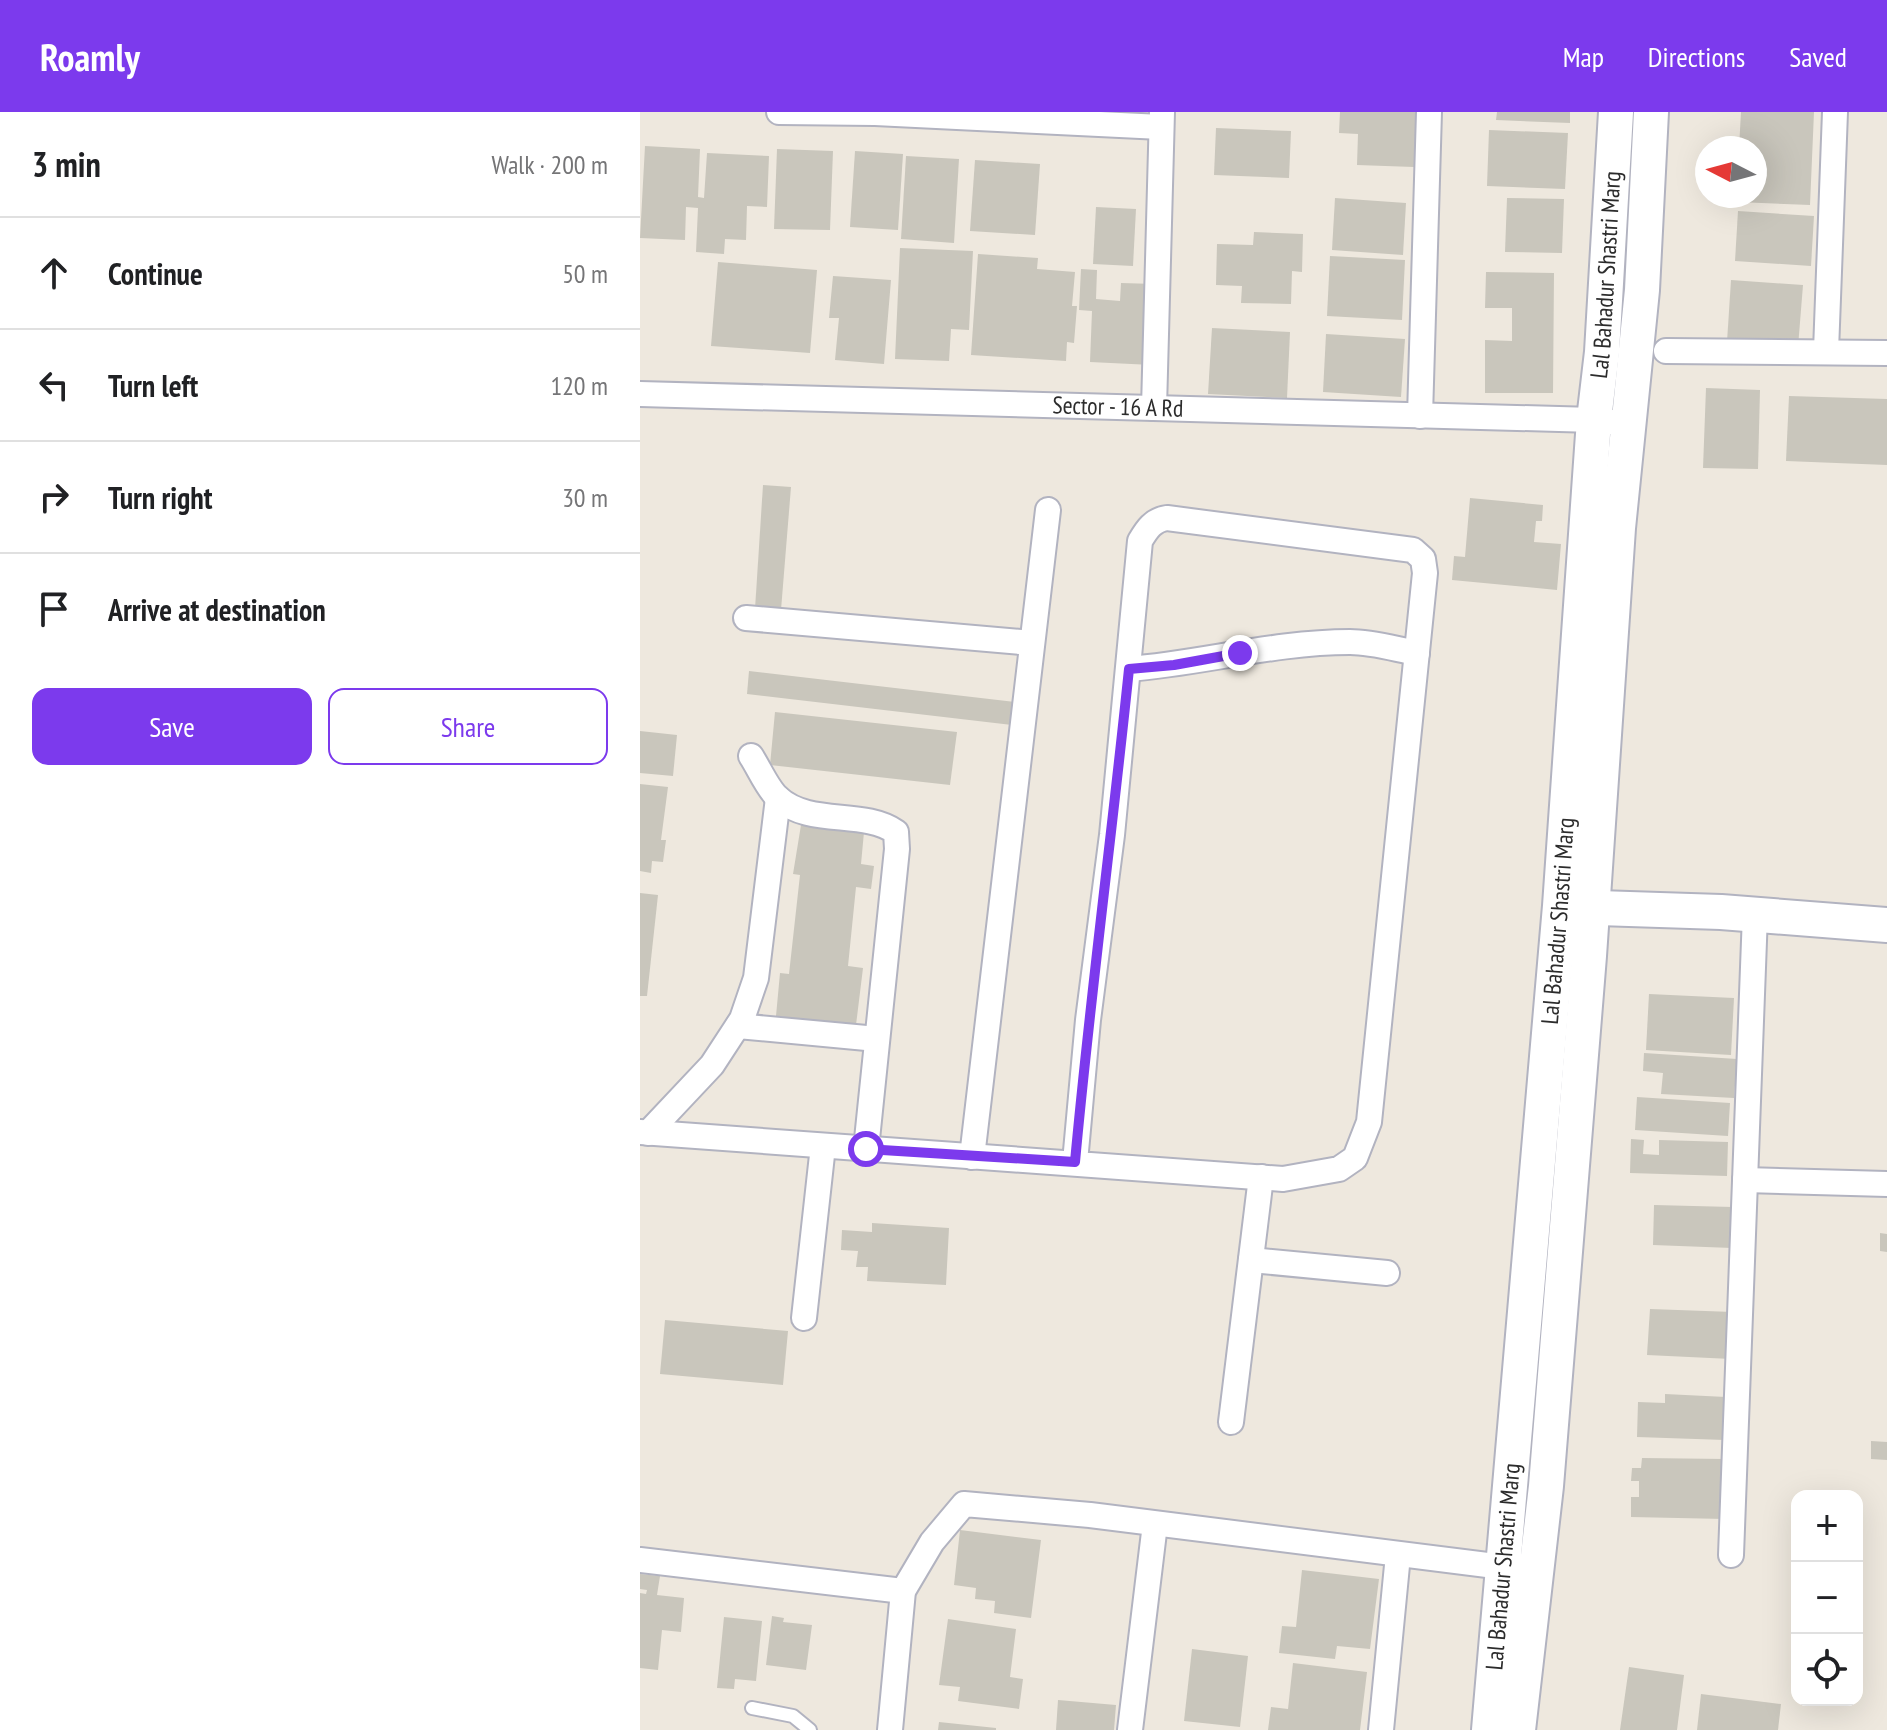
<!DOCTYPE html>
<html lang="en">
<head>
<meta charset="utf-8">
<style>
	:root { --surface:#fff; --page:#f2f2f2; --text:#202124; --muted:#757577; --line:#e0e0e0; --accent:#7c3aed }
	body { margin:0; font-family:"PT Sans Narrow",sans-serif; background:var(--page); color:var(--text) }
	.controls { position:absolute; right:24px; bottom:24px; display:grid; overflow:hidden; border-radius:16px; box-shadow:0 8px 32px #0002 }
	.controls button { width:72px; height:72px; display:grid; place-items:center; padding:0; border:0; border-bottom:2px solid var(--line); background:var(--surface); color:var(--text); font:40px sans-serif }
	.compass { position:absolute; left:1055px; top:24px; width:72px; height:72px; border-radius:50%; background:var(--surface); box-shadow:0 8px 32px #0002; rotate:276deg }
	.stop { position:absolute; width:24px; height:24px; margin:-18px; border:6px solid #7c3aed; border-radius:50%; background:#fff }
	.stop.end { background:#7c3aed; border-color:#fff; box-shadow:0 2px 8px #0008 }
	.list { margin:0; padding:0; list-style:none }
	h2 { display:flex; justify-content:space-between; align-items:center; height:104px; margin:0; padding:0 32px; font-size:34px }
	h2 small { font-size:26px; font-weight:400; color:var(--muted) }
	.list li { display:grid; grid-template-columns:52px 1fr auto; gap:24px; align-items:center; box-sizing:border-box; height:112px; padding:0 32px; border-top:2px solid var(--line) }
	.list b { display:block; font-size:30px; white-space:nowrap }
	.list em { font-size:26px; font-style:normal; color:var(--muted) }
	.actions { display:flex; gap:16px; padding:24px 32px }
	.actions a { flex:1; padding:18px 0; border:2px solid var(--accent); border-radius:16px; text-align:center; font-size:28px; color:var(--accent) }
	.actions .main { background:var(--accent); color:#fff }
	.icon { flex:none; width:44px; height:44px; fill:none; stroke:currentColor; stroke-width:2; stroke-linecap:round; stroke-linejoin:round }
	.map { position:relative; flex:none; width:1247px; height:1618px; overflow:hidden }
	header { display:flex; align-items:center; gap:48px; box-sizing:border-box; height:112px; padding:0 40px; background:var(--accent); color:#fff }
	header strong { font-size:38px }
	nav { display:flex; gap:44px; margin-inline-start:auto; font-size:28px }
	main { display:flex }
	aside { flex:1; background:var(--surface) }
	.map>svg:first-child { display:block }
</style>
</head>
<body>
<header>
<strong>Roamly</strong>
<nav><a>Map</a><a>Directions</a><a>Saved</a></nav>
</header>
<main>
<aside>
<h2>3 min<small>Walk · 200 m</small></h2>
<ul class="list">
<li><svg class="icon" aria-label="ahead" viewBox="0 0 24 24"><path d="M12 20V5M6 11l6-6 6 6"/></svg><div><b>Continue</b></div><em>50 m</em></li>
<li><svg class="icon" aria-label="left" viewBox="0 0 24 24"><path d="M17 20v-9H6M10 6l-5 5 5 5"/></svg><div><b>Turn left</b></div><em>120 m</em></li>
<li><svg class="icon" aria-label="right" viewBox="0 0 24 24"><path d="M7 20v-9h11M14 6l5 5-5 5"/></svg><div><b>Turn right</b></div><em>30 m</em></li>
<li><svg class="icon" aria-label="arrive" viewBox="0 0 24 24"><path d="M6 21V4h12l-3 4 3 4H6"/></svg><div><b>Arrive at destination</b></div></li>
</ul>
<div class="actions"><a class="main">Save</a><a>Share</a></div>
</aside>
<div class="map">
<svg width="1247" height="1618" viewBox="0 0 1247 1618">
	<rect width="100%" height="100%" fill="#eee8de"/>
	<g fill="#c9c6bc">
		<path d="M700,0H777L774,55L717,53L718,22L699,21Z"/>
		<path d="M857,0H930V11L856,8Z"/>
		<path d="M1101,0H1174L1170,93L1097,90L1098,84H1115V36H1099Z"/>
		<path d="M576,16L651,19L649,66L574,63Z"/>
		<path d="M849,18L928,21L925,77L847,74Z"/>
		<path d="M5,34L60,37L58,85L64,86L67,41L129,44L127,95L107,94L106,128L85,127L84,142L56,140L58,96L46,95L45,128L0,126Z"/>
		<path d="M137,37L193,39L190,118L134,117Z"/>
		<path d="M215,39L263,42L258,118L210,115Z"/>
		<path d="M266,44L319,47L314,131L261,127Z"/>
		<path d="M335,48L400,52L395,123L330,119Z"/>
		<path d="M695,86L766,91L763,143L692,138Z"/>
		<path d="M867,86L924,87L922,141L865,140Z"/>
		<path d="M456,95L496,97L493,154L453,152Z"/>
		<path d="M1098,99L1174,104L1171,154L1095,149Z"/>
		<path d="M614,120L663,122L662,160L652,159L651,192L601,191L602,174L576,173L577,132L613,133Z"/>
		<path d="M260,136L333,139L329,218L311,217L309,249L255,247Z"/>
		<path d="M338,142L398,146L397,157L435,160L432,194H437L434,231L427,230L426,249L331,243Z"/>
		<path d="M690,144L765,148L762,208L687,204Z"/>
		<path d="M78,150L177,158L170,241L71,234Z"/>
		<path d="M441,157L457,158L456,187L480,189L481,171L515,172L512,253L450,250L452,199L439,198Z"/>
		<path d="M846,160L914,161L913,281H845V228L872,229V196H845Z"/>
		<path d="M193,164L251,168L244,252L195,248L199,206H189Z"/>
		<path d="M1091,168L1163,173L1158,235L1087,230Z"/>
		<path d="M572,216L650,220L647,286L568,282Z"/>
		<path d="M686,222L765,227L761,285L683,280Z"/>
		<path d="M1066,276L1120,278L1118,357L1063,356Z"/>
		<path d="M1149,284L1247,287V353L1146,349Z"/>
		<path d="M123,373L151,375L141,498L115,497Z"/>
		<path d="M830,386L903,393L902,409H896L894,430L921,432L917,478L812,468L814,444L825,445Z"/>
		<path d="M109,559L375,590L372,613L107,582Z"/>
		<path d="M135,600L317,620L310,673L130,653Z"/>
		<path d="M0,619L37,623L33,664L0,661Z"/>
		<path d="M0,672L28,675L21,728H26L23,750L12,749L11,761L0,759Z"/>
		<path d="M161,713L224,720L221,752L234,754L231,777L216,775L208,854L223,856L216,913L136,904L140,861L149,862L160,763L153,762Z"/>
		<path d="M0,781L18,783L7,884H0Z"/>
		<path d="M1009,882L1094,886L1091,943L1006,938Z"/>
		<path d="M1004,941L1097,947L1094,986L1021,982L1023,961L1003,959Z"/>
		<path d="M997,985L1090,991L1088,1024L995,1018Z"/>
		<path d="M991,1027L1004,1028L1003,1042L1019,1043V1028L1088,1030L1087,1064L990,1061Z"/>
		<path d="M1014,1093L1093,1095L1092,1136L1013,1133Z"/>
		<path d="M232,1111L309,1116L306,1173L227,1169L228,1155H216L218,1139L201,1138L202,1118L232,1120Z"/>
		<path d="M1240,1121L1247,1122V1140L1240,1139Z"/>
		<path d="M1010,1197L1093,1200L1091,1247L1007,1243Z"/>
		<path d="M25,1208L148,1219L143,1273L20,1262Z"/>
		<path d="M1025,1282L1086,1285L1085,1328L997,1325L998,1290L1025,1291Z"/>
		<path d="M1231,1329L1247,1330V1348L1231,1347Z"/>
		<path d="M1002,1346L1086,1347L1085,1407L991,1405V1385H999V1369H991L992,1356H1001Z"/>
		<path d="M320,1418L401,1428L391,1506L354,1501L355,1489L335,1487L336,1476L314,1473Z"/>
		<path d="M662,1458L739,1467L730,1537L697,1534L695,1547L639,1541L642,1514L656,1515Z"/>
		<path d="M0,1462L20,1464L17,1483L44,1486L41,1520L22,1518L18,1558L0,1556V1481L6,1482L7,1478L0,1477Z"/>
		<path d="M132,1504L144,1506L143,1510L172,1513L166,1558L126,1553Z"/>
		<path d="M84,1505L122,1509L116,1569L95,1567L94,1577L77,1576Z"/>
		<path d="M308,1507L376,1517L370,1565L383,1567L379,1597L318,1589L320,1575L299,1573Z"/>
		<path d="M552,1537L608,1544L600,1615L544,1609Z"/>
		<path d="M653,1551L727,1560L720,1618H628L631,1595L648,1597Z"/>
		<path d="M989,1555L1044,1563L1037,1618H980Z"/>
		<path d="M1061,1582L1141,1592L1138,1618H1057Z"/>
		<path d="M418,1588L476,1593L474,1618H416Z"/>
		<path d="M299,1610L356,1616V1618H298Z"/>
	</g>
	<g fill="none" stroke-linecap="round" stroke-linejoin="round">
		<g stroke="#b2b3c0" stroke-width="16">
			<path id="lane" d="M112,1596L153,1604L170,1618"/>
		</g>
		<g stroke="#b2b3c0" stroke-width="28">
			<g id="street">
				<path d="M139,0L235,1L521,15"/>
				<path d="M1026,239L1247,241"/>
				<path d="M1186,239L1195,0"/>
				<path id="s1" d="M0,282L954,308L988,312"/>
				<path d="M514,296L522,0"/>
				<path d="M780,304L789,0"/>
				<path d="M106,506L392,531"/>
				<path d="M489,557C563,551 635,530 710,530C732,530 755,537 777,541"/>
				<path d="M111,644C119,656 127,676 138,686C170,715 223,697 256,720L257,737L226,1037"/>
				<path d="M98,914L237,927"/>
				<path d="M0,1020L643,1067L699,1057L715,1046L729,1010L785,461L783,447L773,438L527,406C513,408 507,417 500,429L472,723L448,908L435,1050"/>
				<path d="M8,1021L72,953L102,907L116,866L138,686"/>
				<path d="M332,1045L408,398"/>
				<path d="M1105,1068L1247,1072"/>
				<path d="M611,1148L747,1161"/>
				<path d="M164,1206L183,1034"/>
				<path d="M591,1310L621,1065"/>
				<path d="M1091,1443L1115,802"/>
				<path d="M0,1448L263,1479"/>
				<path d="M250,1618L263,1479L292,1430L324,1392L450,1403L879,1457"/>
				<path d="M490,1618L515,1412"/>
				<path d="M741,1618L758,1443"/>
			</g>
		</g>
		<g stroke="#b2b3c0" stroke-width="38">
			<g id="secondary">
				<path d="M928,795L1081,800L1247,813"/>
				<path id="s2" d="M849,1618L920,794L954,308L962,240L976,0"/>
				<path d="M878,1618L906,1374L949,844L978,416L1002,178L1011,0"/>
			</g>
		</g>
		<use href="#lane" stroke="#fff" stroke-width="12"/>
		<use href="#street" stroke="#fff" stroke-width="24"/>
		<use href="#secondary" stroke="#fff" stroke-width="34"/>
	</g>
	<g fill="none" stroke-linecap="round" stroke-linejoin="round">
		<path stroke="#7c3aed" stroke-width="10" d="M226,1037L435,1050C450,886 472,722 489,557L534,553L600,541"/>
	</g>
	<g text-anchor="middle" stroke-width="6" stroke-linejoin="round" paint-order="stroke">
		<g font-size="24" fill="#2c2c2c" stroke="#fff">
			<text dy="8" stroke="none"><textPath href="#s2" startOffset="1460">Lal Bahadur Shastri Marg</textPath></text>
			<text dy="8" stroke="none"><textPath href="#s1" startOffset="478">Sector - 16 A Rd</textPath></text>
			<text dy="8" stroke="none"><textPath href="#s2" startOffset="812">Lal Bahadur Shastri Marg</textPath></text>
			<text dy="8" stroke="none"><textPath href="#s2" startOffset="164">Lal Bahadur Shastri Marg</textPath></text>
		</g>
	</g>
</svg>
<div class="controls">
<button>+</button>
<button>−</button>
<button><svg class="icon" aria-label="locate" viewBox="0 0 24 24"><circle cx="12" cy="12" r="6"/><path d="M12 2v4M12 18v4M2 12h4M18 12h4"/></svg></button>
</div>
<svg class="compass" viewBox="-18 -18 36 36"><path d="M0-13l5 13h-10z" fill="#e53935"/><path d="M0 13l5-13h-10z" fill="#757577"/></svg>
<div class="stop" style="left:226px;top:1037px"></div>
<div class="stop end" style="left:600px;top:541px"></div>
</div>
</main>
</body>
</html>
